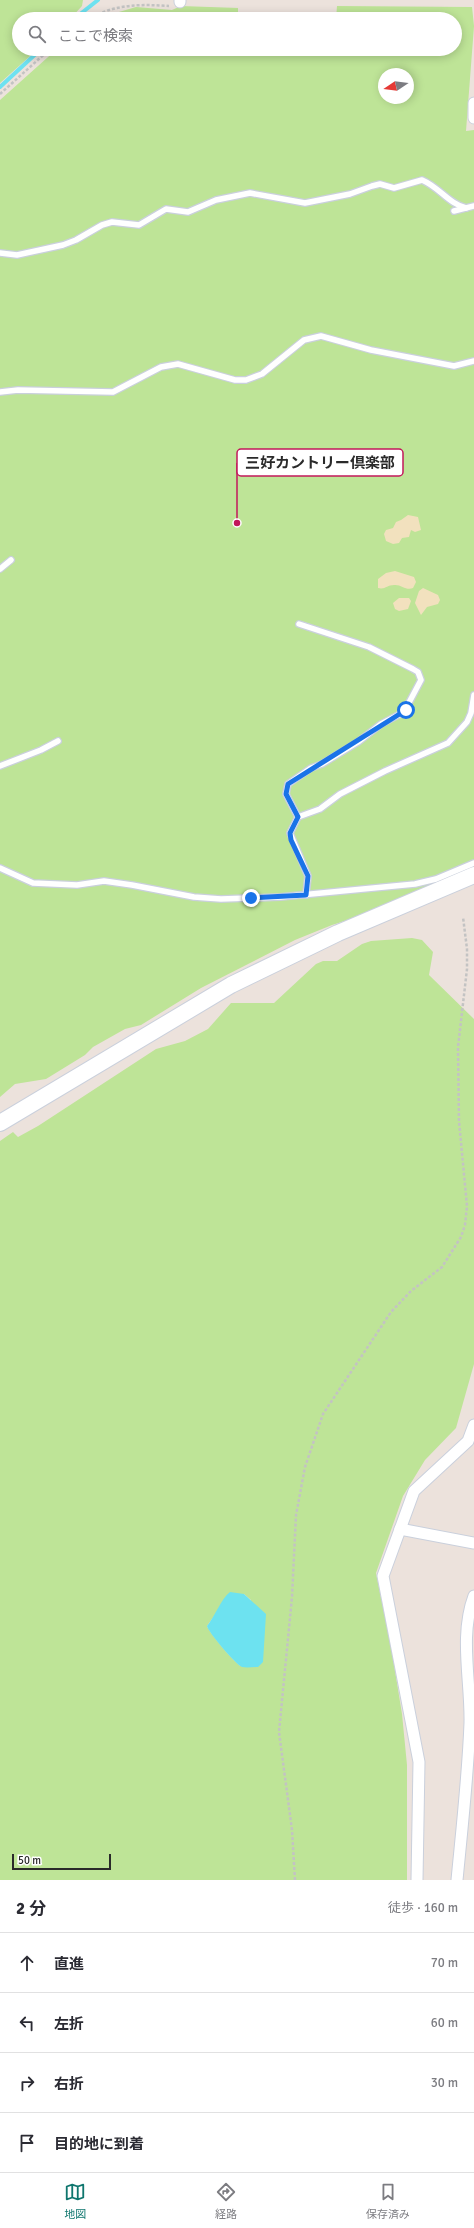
<!DOCTYPE html>
<html lang="ja">
<head>
<meta charset="utf-8">
<style>
	:root { --surface:#fff; --page:#f7f7f7; --text:#2b2b33; --muted:#7c7c81; --line:#e1e1e2; --accent:#0f766e }
	body { margin:0; font-family:Signika,"Noto Sans JP",sans-serif; background:var(--page); color:var(--text) }
	.compass { position:absolute; left:378px; top:68px; width:36px; height:36px; border-radius:50%; background:var(--surface); box-shadow:0 2px 10px #0003; rotate:257deg }
	.scale { position:absolute; left:12px; bottom:10px; width:99px; box-sizing:border-box; padding-left:4px; border:2px solid #2a2a2a; border-top:0; font-size:11px; line-height:14px; white-space:nowrap; color:#2a2a2a; -webkit-text-stroke:3px #fff; paint-order:stroke }
	.stop { position:absolute; width:12px; height:12px; margin:-9px; border:3px solid #1a73e8; border-radius:50%; background:#fff }
	.stop.end { background:#1a73e8; border-color:#fff; box-shadow:0 1px 4px #0008 }
	.list { margin:0; padding:0; list-style:none }
	h2 { display:flex; justify-content:space-between; align-items:center; height:52px; margin:0; padding:0 16px; font-size:17px }
	h2 small { font-size:13px; font-weight:400; color:var(--muted) }
	.list li { display:grid; grid-template-columns:26px 1fr auto; gap:12px; align-items:center; box-sizing:border-box; height:60px; padding:0 16px; border-top:1px solid var(--line) }
	.list b { display:block; font-size:15px; white-space:nowrap }
	.list em { font-size:13px; font-style:normal; color:var(--muted) }
	.icon { flex:none; width:22px; height:22px; fill:none; stroke:currentColor; stroke-width:2; stroke-linecap:round; stroke-linejoin:round }
	.map { position:relative; flex:none; width:474px; height:1880px; overflow:hidden }
	.search { position:absolute; background:var(--surface); box-shadow:0 2px 10px #0003; left:12px; right:12px; top:12px; height:44px; display:flex; align-items:center; gap:10px; box-sizing:border-box; padding:0 14px; border-radius:22px; color:var(--muted); font-size:15px }
	.sheet { height:292px; background:var(--surface) }
	nav { display:flex; justify-content:space-around; align-items:center; box-sizing:border-box; height:56px; border-top:1px solid var(--line); background:var(--surface); font-size:11px; color:var(--muted) }
	nav a { display:grid; justify-items:center; gap:2px }
	nav .on { color:var(--accent) }
	.map>svg:first-child { display:block }
</style>
</head>
<body>
<div class="map">
<svg width="474" height="1880" viewBox="0 0 474 1880">
	<rect width="100%" height="100%" fill="#ece2dc"/>
	<g fill="#bee497" fill-rule="evenodd">
		<path d="M0,0H83L82,6L70,19H19V49H38L0,83Z"/>
		<path d="M181,6L238,8V19H95L136,7L172,10Z"/>
		<path d="M337,6L472,7L474,26L466,131L474,130V870L370,913L332,925L295,940L201,988L141,1025L125,1029L93,1047L85,1055L46,1079L15,1084L0,1097V100L57,49H236V51L314,49L333,52L334,49H455V19H336ZM384,74H408V98H384Z"/>
		<path d="M412,938L422,940L433,952L429,975L474,1019V1364L456,1428L425,1460L403,1496L376,1573L391,1646L402,1714L407,1765V1880H0V1141L13,1132L18,1137L38,1126L156,1049L185,1041L208,1029L231,1003H274L316,964L323,961H337L362,944L371,941ZM244,1594L251,1600L247,1666C245,1666 243,1667 241,1666C236,1665 208,1631 207,1626L221,1606Z"/>
	</g>
	<g fill="#f2e1be">
		<path d="M408,515L418,517L421,530L415,532L411,530L409,537L402,538L399,543L393,544L386,541L384,534L386,530L393,528L396,522L401,520Z"/>
		<path d="M395,571L414,577L416,582L413,588C406,591 401,584 394,585C387,585 385,590 378,588V579L386,573Z"/>
		<path d="M423,588L438,595L440,600L438,604L427,607L421,615L415,603L419,591Z"/>
		<path d="M399,598H409L411,601L408,609L399,611L395,609L393,603Z"/>
	</g>
	<path fill="#6de2f0" d="M230,1592L244,1594L266,1614L263,1662L258,1667C253,1667 247,1668 242,1667C236,1665 208,1632 207,1626C215,1616 221,1599 230,1592Z"/>
	<g fill="none" stroke-linecap="round" stroke-linejoin="round">
		<g stroke="#6de2f0" stroke-width="4">
			<path d="M74,19L98,0"/>
			<path d="M0,87L41,49"/>
		</g>
		<g stroke="#cad0dc" stroke-width="8">
			<g id="lane">
				<path d="M454,211L474,206"/>
				<path d="M0,253L17,255L63,245L76,240L102,225L112,222L139,225L166,209L188,212L216,200L250,193L305,203L350,194L372,186L380,184L394,188L422,180C439,187 449,204 466,208"/>
				<path d="M0,392L18,390L113,392L161,367L178,364L235,380H246L262,374L304,340L321,336L371,350L454,366L474,361"/>
				<path d="M0,569L11,560"/>
				<path d="M0,766L41,750L58,741"/>
				<path d="M298,817L286,794L288,784L311,768L322,764L358,742L381,724L404,712L421,680L418,672L413,669L369,647L299,624"/>
				<path d="M0,868L33,883L77,885L104,881L132,885L194,897L221,899L280,897L415,884L436,879L474,863"/>
				<path d="M306,895L308,876L290,833L298,817L320,809L340,794L385,771L448,743L467,722L471,713L474,695"/>
			</g>
		</g>
		<g stroke="#cad0dc" stroke-width="13">
			<g id="street">
				<path d="M180,2V0"/>
				<path d="M474,103V118"/>
				<path d="M400,1529L474,1543"/>
				<path d="M417,1880L419,1762L383,1576L414,1491L468,1441L474,1425"/>
				<path d="M457,1880C462,1828 468,1775 470,1723C471,1681 459,1636 474,1596"/>
			</g>
		</g>
		<g stroke="#cad0dc" stroke-width="18">
			<path id="secondary" d="M0,1123L231,985L338,933L474,875"/>
		</g>
		<g stroke="#c3c3c3" stroke-width="2.5" stroke-dasharray="3 2" stroke-linecap="butt">
			<path d="M89,19C114,4 141,4 169,6"/>
			<path d="M0,94L50,49"/>
			<path d="M295,1880L292,1830L279,1732L292,1597L296,1515L305,1467L323,1414L391,1312L411,1291L442,1267L461,1237L465,1225L467,1206L459,1121L458,1047L467,969V949L463,917"/>
		</g>
		<use href="#lane" stroke="#fff" stroke-width="5.5"/>
		<use href="#street" stroke="#fff" stroke-width="11"/>
		<use href="#secondary" stroke="#fff" stroke-width="16"/>
	</g>
	<g fill="none" stroke-linecap="round" stroke-linejoin="round">
		<path stroke="#1a73e8" stroke-width="5" d="M251,898L306,895L308,876L291,840L290,833L298,817L286,794L288,784L406,710"/>
	</g>
	<path fill="none" stroke="#c2185b" stroke-width="1.5" d="M237 523L237 463"/>
	<circle fill="#c2185b" stroke="#fff" stroke-width="1.5" cx="237" cy="523" r="4"/>
	<rect fill="#fff" stroke="#c2185b" stroke-width="1.5" x="237" y="449" width="166" height="27" rx="4"/>
	<g font-size="15" text-anchor="middle" font-weight="bold" fill="#2a2a2a">
		<text x="320" y="468">三好カントリー倶楽部</text>
	</g>
</svg>
<svg class="compass" viewBox="-18 -18 36 36"><path d="M0-13l5 13h-10z" fill="#e53935"/><path d="M0 13l5-13h-10z" fill="#7c7c81"/></svg>
<div class="scale">50 m</div>
<div class="stop" style="left:406px;top:710px"></div>
<div class="stop end" style="left:251px;top:898px"></div>
<div class="search"><svg class="icon" aria-label="search" viewBox="0 0 24 24"><circle cx="10" cy="10" r="6"/><path d="M15 15l6 6"/></svg>ここで検索</div>
</div>
<section class="sheet">
<h2>2 分<small>徒歩 · 160 m</small></h2>
<ul class="list">
<li><svg class="icon" aria-label="ahead" viewBox="0 0 24 24"><path d="M12 20V5M6 11l6-6 6 6"/></svg><div><b>直進</b></div><em>70 m</em></li>
<li><svg class="icon" aria-label="left" viewBox="0 0 24 24"><path d="M17 20v-9H6M10 6l-5 5 5 5"/></svg><div><b>左折</b></div><em>60 m</em></li>
<li><svg class="icon" aria-label="right" viewBox="0 0 24 24"><path d="M7 20v-9h11M14 6l5 5-5 5"/></svg><div><b>右折</b></div><em>30 m</em></li>
<li><svg class="icon" aria-label="arrive" viewBox="0 0 24 24"><path d="M6 21V4h12l-3 4 3 4H6"/></svg><div><b>目的地に到着</b></div></li>
</ul>
</section>
<nav>
<a class="on"><svg class="icon" aria-label="map" viewBox="0 0 24 24"><path d="M3 6l6-2 6 2 6-2v14l-6 2-6-2-6 2zM9 4v14M15 6v14"/></svg>地図</a>
<a><svg class="icon" aria-label="directions" viewBox="0 0 24 24"><path d="M12 3l9 9-9 9-9-9zM9 14v-3h6M13 9l2 2-2 2"/></svg>経路</a>
<a><svg class="icon" aria-label="saved" viewBox="0 0 24 24"><path d="M7 4h10v16l-5-4-5 4z"/></svg>保存済み</a>
</nav>
</body>
</html>
